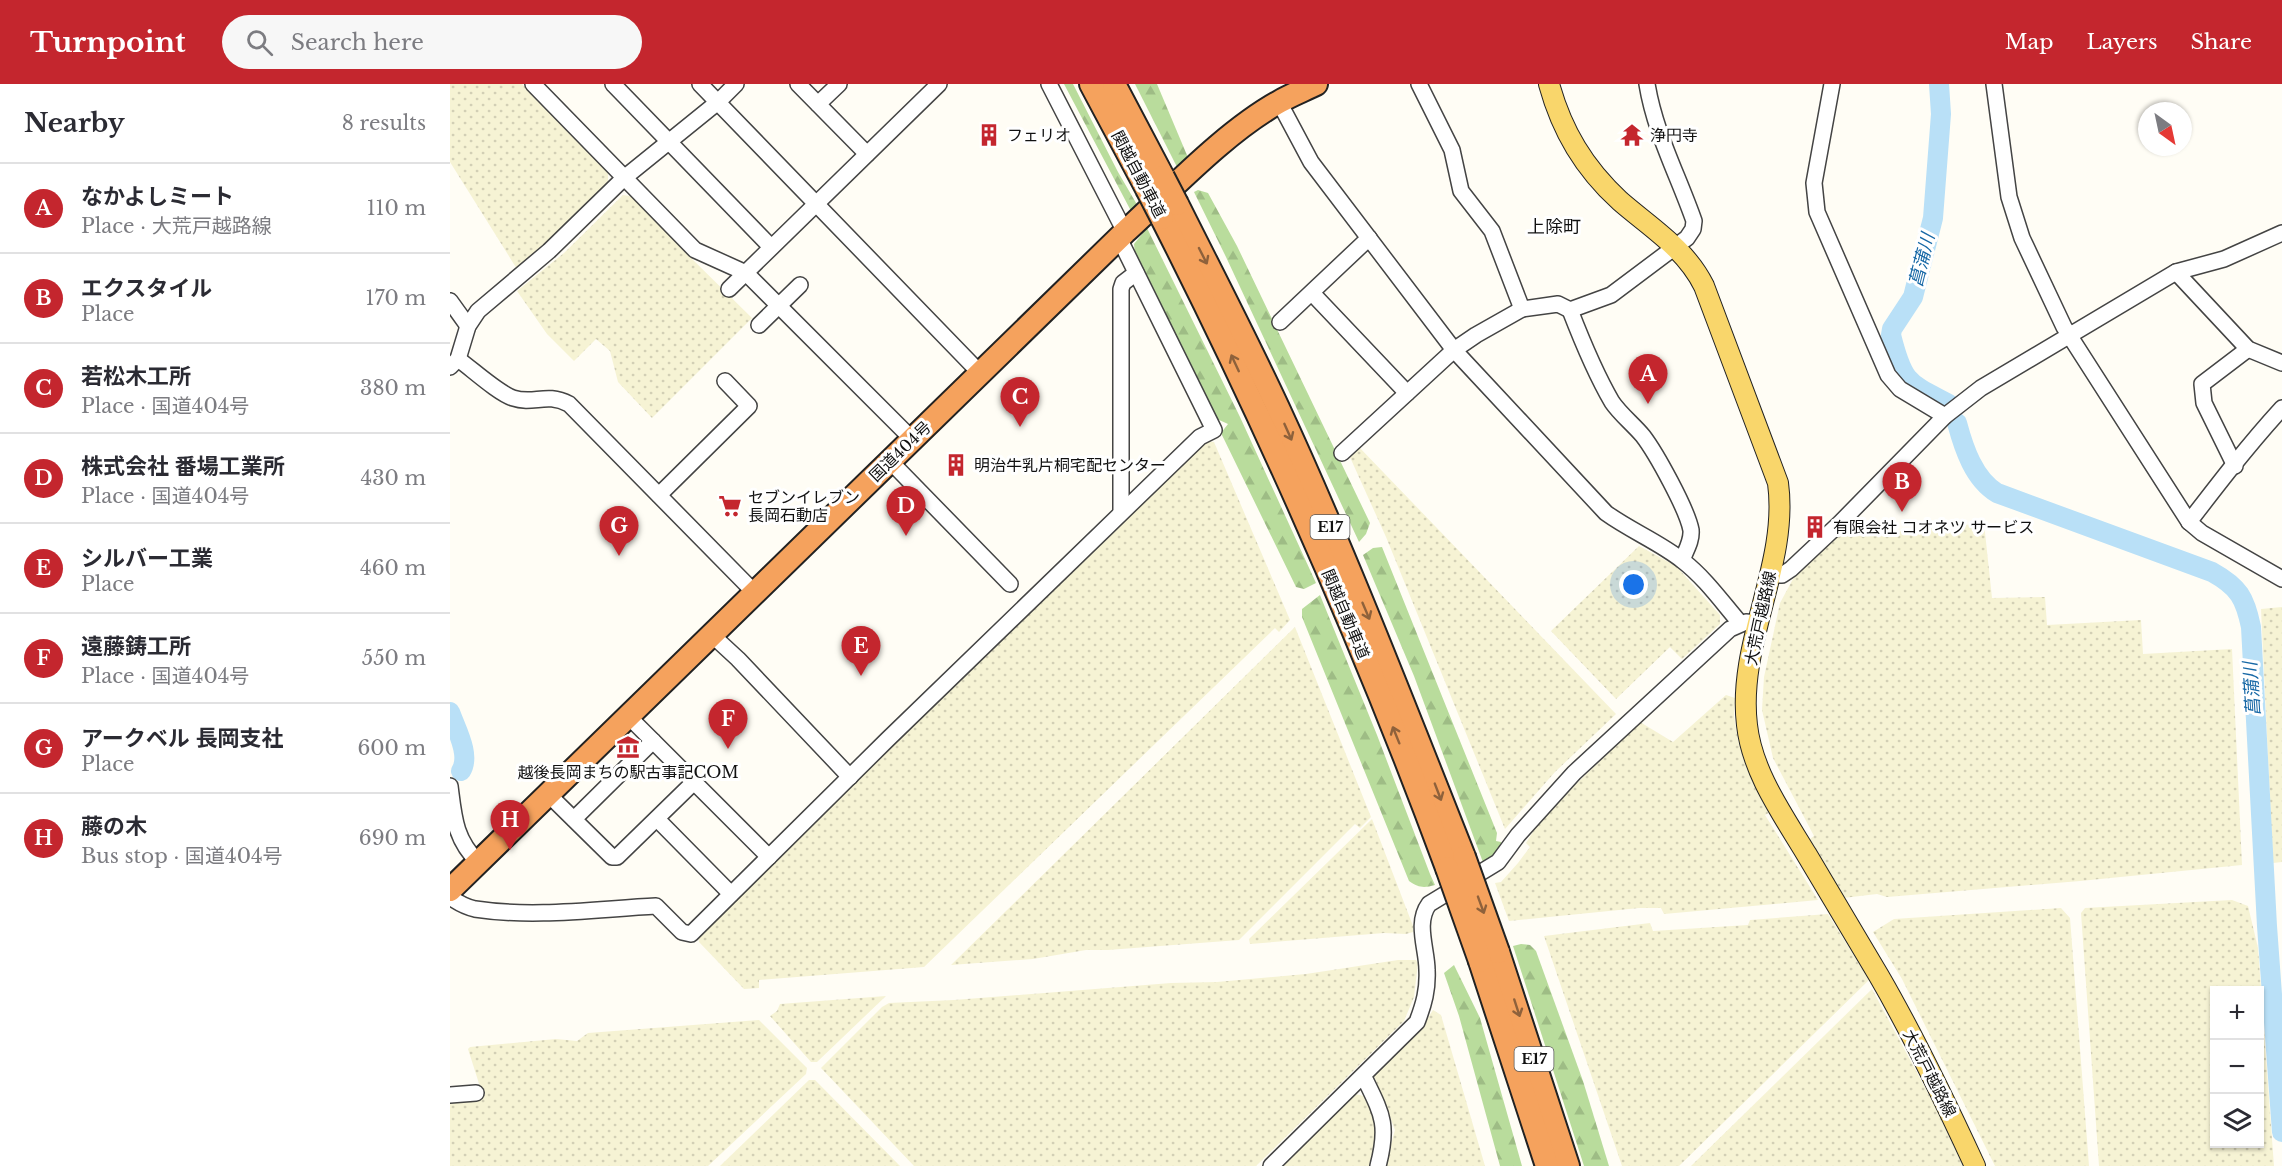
<!DOCTYPE html>
<html lang="en">
<head>
<meta charset="utf-8">
<style>
	:root { --surface:#fff; --page:#f7f7f7; --text:#2b2b33; --muted:#7c7c81; --line:#e1e1e2; --accent:#c4262e }
	body { margin:0; font-family:"Libre Baskerville","Noto Sans JP",serif; background:var(--page); color:var(--text) }
	.controls { position:absolute; right:18px; bottom:18px; display:grid; overflow:hidden; border-radius:0px; box-shadow:0 2px 4px #0004 }
	.controls button { width:54px; height:54px; display:grid; place-items:center; padding:0; border:0; border-bottom:2px solid var(--line); background:var(--surface); color:var(--text); font:30px sans-serif }
	.compass { position:absolute; left:1688px; top:18px; width:54px; height:54px; border-radius:50%; background:var(--surface); box-shadow:0 2px 4px #0004; rotate:147deg }
	.you { position:absolute; left:1184px; top:501px; width:21px; height:21px; margin:-15px; border:4px solid #fff; border-radius:50%; background:#1a73e8; box-shadow:0 0 0 9px #1a73e833 }
	.badge { display:grid; place-items:center; width:39px; height:39px; border-radius:50%; background:var(--accent); color:#fff; font-size:20px; font-weight:700 }
	.pin { position:absolute; translate:-50% -50px; filter:drop-shadow(0 2px 3px #0008) }
	.pin::after { content:''; position:absolute; top:32px; width:21px; height:18px; background:inherit; clip-path:polygon(0 0,100% 0,50% 100%) }
	.list { margin:0; padding:0; list-style:none }
	h2 { display:flex; justify-content:space-between; align-items:center; height:78px; margin:0; padding:0 24px; font-size:26px }
	h2 small { font-size:20px; font-weight:400; color:var(--muted) }
	.list li { display:grid; grid-template-columns:39px 1fr auto; gap:18px; align-items:center; box-sizing:border-box; height:90px; padding:0 24px; border-top:2px solid var(--line) }
	.list b { display:block; font-size:22px; white-space:nowrap }
	.list p { margin:0; font-size:20px; white-space:nowrap; color:var(--muted) }
	.list em { font-size:20px; font-style:normal; color:var(--muted) }
	.icon { flex:none; width:33px; height:33px; fill:none; stroke:currentColor; stroke-width:2; stroke-linecap:round; stroke-linejoin:round }
	.map { position:relative; flex:none; width:1832px; height:1082px; overflow:hidden }
	header { display:flex; align-items:center; gap:36px; box-sizing:border-box; height:84px; padding:0 30px; background:var(--accent); color:#fff }
	header strong { font-size:28px }
	nav { display:flex; gap:33px; margin-inline-start:auto; font-size:21px }
	.search { width:420px; height:54px; background:var(--page); display:flex; align-items:center; gap:15px; box-sizing:border-box; padding:0 21px; border-radius:33px; color:var(--muted); font-size:22px }
	main { display:flex }
	aside { flex:1; background:var(--surface) }
	.map>svg:first-child { display:block }
</style>
</head>
<body>
<header>
<strong>Turnpoint</strong>
<div class="search"><svg class="icon" aria-label="search" viewBox="0 0 24 24"><circle cx="10" cy="10" r="6"/><path d="M15 15l6 6"/></svg>Search here</div>
<nav><a>Map</a><a>Layers</a><a>Share</a></nav>
</header>
<main>
<aside>
<h2>Nearby<small>8 results</small></h2>
<ul class="list">
<li><span class="badge">A</span><div><b>なかよしミート</b><p>Place · 大荒戸越路線</p></div><em>110 m</em></li>
<li><span class="badge">B</span><div><b>エクスタイル</b><p>Place</p></div><em>170 m</em></li>
<li><span class="badge">C</span><div><b>若松木工所</b><p>Place · 国道404号</p></div><em>380 m</em></li>
<li><span class="badge">D</span><div><b>株式会社 番場工業所</b><p>Place · 国道404号</p></div><em>430 m</em></li>
<li><span class="badge">E</span><div><b>シルバー工業</b><p>Place</p></div><em>460 m</em></li>
<li><span class="badge">F</span><div><b>遠藤鋳工所</b><p>Place · 国道404号</p></div><em>550 m</em></li>
<li><span class="badge">G</span><div><b>アークベル 長岡支社</b><p>Place</p></div><em>600 m</em></li>
<li><span class="badge">H</span><div><b>藤の木</b><p>Bus stop · 国道404号</p></div><em>690 m</em></li>
</ul>
</aside>
<div class="map">
<svg width="1832" height="1082" viewBox="0 0 1832 1082">
	<defs>
		<pattern id="farmland-dots" width="8" height="8" patternUnits="userSpaceOnUse" patternTransform="scale(1.5)"><rect width="8" height="8" fill="#f6f3d4"/><path d="M2 2h.1M6 6h.1" fill="none" stroke="#d2cfb5" stroke-width="1.8" stroke-linecap="round"/></pattern>
		<pattern id="forest-firs" width="22" height="20" patternUnits="userSpaceOnUse" patternTransform="scale(1.5)"><rect width="22" height="20" fill="#b9dc9c"/><path d="M5 1l3.5 6h-7zM16 11l3.5 6h-7z" fill="#9ebc85"/></pattern>
	</defs>
	<rect width="100%" height="100%" fill="#fffdf5"/>
	<g fill="url(#farmland-dots)" fill-rule="evenodd">
		<path d="M0,0H72L158,89V99L100,157L67,185L0,78Z"/>
		<path d="M173,111L186,113L238,167V171L302,234L202,334L168,298L160,267L146,255L124,277L97,250L67,207L114,169Z"/>
		<path d="M757,357L764,358L840,536L829,548L825,544L474,883L309,896V904L294,905L249,858L248,852L349,750Z"/>
		<path d="M908,362L1166,630L1105,688L1055,745L936,453L899,371Z"/>
		<path d="M1400,438L1414,451L1534,439L1542,514L1595,513L1597,541L1691,536L1693,570L1782,565L1792,781L1630,797L1437,813L1427,810L1393,814L1357,757L1364,752L1323,674L1312,626L1314,593L1330,519L1343,495Z"/>
		<path d="M1189,462L1226,482L1270,531V540L1232,575L1220,563L1166,615L1101,547Z"/>
		<path d="M1832,523V778L1823,779L1811,525Z"/>
		<path d="M845,543L921,733L910,744L905,740L789,856L658,866H636L583,875L501,881Z"/>
		<path d="M1276,611L1285,614L1284,632L1289,660L1306,704L1319,729L1315,731L1368,816L1214,830L1211,824H1189L1059,837L1045,799L1051,798L1068,779L1080,763L1076,759L1084,746L1120,706L1190,638L1223,658Z"/>
		<path d="M922,735L963,842V848L956,850L934,849L800,860L799,855Z"/>
		<path d="M1782,816L1798,822L1808,864L1824,1082H1649L1631,829L1635,824ZM1764,906H1810V1060H1764Z"/>
		<path d="M1611,824L1620,834L1639,1082H1545L1452,895L1423,848L1444,835Z"/>
		<path d="M1378,830L1419,896L1229,1082H1172L1094,852L1200,839L1203,847L1298,841L1300,836Z"/>
		<path d="M948,876H966L968,879L964,913L954,937L806,1082H464L371,984L432,923L439,919L504,916L721,899L767,898L856,890Z"/>
		<path d="M1422,905L1486,1024L1513,1082H1241Z"/>
		<path d="M436,912L367,978H361L320,932L327,927L330,920Z"/>
		<path d="M983,926L991,931L1035,1082H935L945,1046L924,992L972,943Z"/>
		<path d="M309,936L357,984L356,990L258,1082H0V1017L32,1009L18,965L20,963L106,955L127,957L138,949Z"/>
		<path d="M359,996H365L450,1082H270Z"/>
		<path d="M905,1010L914,1012L924,1030L926,1046L920,1082H831Z"/>
	</g>
	<g fill="url(#forest-firs)">
		<path d="M614,0H623L668,88L689,124L681,127Z"/>
		<path d="M685,0H707L739,76L728,85Z"/>
		<path d="M748,106L758,109L787,162L920,439L916,450L909,458L776,173L744,108Z"/>
		<path d="M697,144L790,333L866,499L854,505L846,503L771,349L778,340L767,335L685,170L684,160Z"/>
		<path d="M932,463L1047,749L1046,757L1051,758V762L1045,771L1034,781L964,592L913,471L923,464Z"/>
		<path d="M870,511L927,651L980,790L985,801C974,804 969,804 959,797L852,533V525Z"/>
		<path d="M1071,860L1080,861L1086,867L1133,997L1159,1082H1134L1063,862Z"/>
		<path d="M1004,881L1030,934L1072,1082H1050L1009,932L994,889Z"/>
	</g>
	<g fill="none" stroke-linecap="round" stroke-linejoin="round">
		<g stroke="#b9e0f7" stroke-width="20">
			<path d="M1489,0L1491,30L1483,134L1463,213L1442,245L1441,251C1453,299 1457,298 1499,320"/>
			<path d="M1507,339C1514,365 1524,395 1547,409L1762,488C1789,503 1795,514 1801,543L1817,842L1832,1048"/>
			<path d="M0,628C6,645 21,671 11,687"/>
		</g>
		<g stroke="#444" stroke-width="18">
			<g id="minor">
				<path d="M83,0L245,166L296,189L462,355"/>
				<path d="M163,0L321,163"/>
				<path d="M250,0L530,289"/>
				<path d="M348,0L417,70"/>
				<path d="M599,0L675,148"/>
				<path d="M969,0L1002,66L1011,107L1042,147L1072,225"/>
				<path d="M1382,0L1364,99L1367,128L1438,291L1450,305L1495,332"/>
				<path d="M1544,0L1559,113L1572,154L1614,243L1739,438L1752,449L1832,495"/>
				<path d="M829,18L861,78L1004,266L1156,429C1181,447 1209,458 1233,477C1255,494 1272,518 1290,539"/>
				<path d="M368,20L389,0"/>
				<path d="M1726,188L1798,265L1832,279"/>
				<path d="M279,205L489,0"/>
				<path d="M862,209L957,309"/>
				<path d="M0,217L18,242"/>
				<path d="M1120,226C1132,257 1145,289 1162,318C1170,330 1183,340 1193,352C1206,369 1237,425 1241,446C1242,457 1236,466 1232,476"/>
				<path d="M830,238L919,154"/>
				<path d="M309,241L350,201"/>
				<path d="M8,275C22,285 48,309 63,314C84,321 96,308 119,320L304,508"/>
				<path d="M0,283L8,275L18,242L28,227L99,167L174,94L268,18L286,0"/>
				<path d="M892,369L1004,266L1026,251L1072,225L1108,220L1120,226L1161,211L1237,154L1243,145L1244,137C1228,91 1205,49 1197,0"/>
				<path d="M440,377L560,500"/>
				<path d="M1785,382L1754,319L1752,300L1798,265"/>
				<path d="M209,411L299,322L275,297"/>
				<path d="M671,427V205L673,199L686,189"/>
				<path d="M1739,438C1769,399 1799,360 1832,324"/>
				<path d="M1318,491H1332L1341,485L1390,439L1495,332L1531,304L1726,188L1774,175L1832,149"/>
				<path d="M262,551L288,575L400,693"/>
				<path d="M178,632L319,773"/>
				<path d="M0,702C4,734 5,755 28,778"/>
				<path d="M98,710L162,773H167L244,698"/>
				<path d="M124,735L203,657"/>
				<path d="M207,735L281,810"/>
				<path d="M0,813C7,818 16,823 25,825C84,834 147,825 206,822L232,848L241,850L437,656L750,353L764,346L669,154"/>
				<path d="M914,993C932,1030 939,1040 928,1082"/>
				<path d="M0,1011L26,1009"/>
				<path d="M821,1082L967,938C974,920 978,905 977,886C977,865 965,839 979,820L1048,778L1068,751L1124,689L1280,545L1296,538L1308,539"/>
			</g>
		</g>
		<g stroke="#222" stroke-width="22">
			<path id="major" d="M1099,0C1112,47 1134,84 1170,117C1201,144 1235,164 1254,202L1328,399C1339,480 1287,559 1297,641C1302,688 1333,731 1357,771C1381,812 1405,852 1429,892C1465,954 1495,1017 1525,1082"/>
		</g>
		<g stroke="#222" stroke-width="26">
			<g id="highway">
				<path d="M641,0L697,105"/>
				<path d="M664,0L713,93"/>
				<path d="M727,120C761,188 796,255 828,324C896,471 954,622 1014,773"/>
				<path d="M712,134C819,345 915,562 997,784"/>
				<path d="M0,806L675,148C721,106 775,48 829,18C841,11 854,6 866,0"/>
				<path d="M1048,868L1118,1082"/>
				<path d="M1030,877L1097,1082"/>
			</g>
		</g>
		<use href="#minor" stroke="#fff" stroke-width="15"/>
		<use href="#major" stroke="#f9d66b" stroke-width="20"/>
		<use href="#highway" stroke="#f5a25d" stroke-width="22"/>
		<g stroke="#222" stroke-width="26" stroke-linecap="butt">
			<g id="highway-bridge">
				<path d="M713,93L727,120"/>
				<path d="M697,105L712,134"/>
				<path d="M1014,773L1048,868"/>
				<path d="M997,784L1030,877"/>
			</g>
		</g>
		<use href="#highway-bridge" stroke="#f5a25d" stroke-width="22"/>
	</g>
	<defs><path id="oneway-shaft" d="M-6 0H5M1.5-3L5.5 0L1.5 3" fill="none" stroke-width="1.6" stroke-linecap="round" stroke-linejoin="round" transform="scale(1.5)"/></defs>
	<g stroke="#8e613b">
		<use href="#oneway-shaft" transform="translate(753 172) rotate(63)"/>
		<use href="#oneway-shaft" transform="translate(785 279) rotate(-115)"/>
		<use href="#oneway-shaft" transform="translate(838 348) rotate(66)"/>
		<use href="#oneway-shaft" transform="translate(916 527) rotate(67)"/>
		<use href="#oneway-shaft" transform="translate(946 651) rotate(-112)"/>
		<use href="#oneway-shaft" transform="translate(988 708) rotate(69)"/>
		<use href="#oneway-shaft" transform="translate(1031 821) rotate(70)"/>
		<use href="#oneway-shaft" transform="translate(1067 924) rotate(72)"/>
	</g>
	<defs>
		<g id="building-bare" transform="scale(1.8)"><path d="M-4-6H4V6H1V3H-1V6H-4ZM-2.5-4.3h1.7v1.8h-1.7ZM.8-4.3h1.7v1.8H.8ZM-2.5-1h1.7V.8h-1.7ZM.8-1h1.7V.8H.8Z" fill="#c4262e" stroke="#fff" stroke-width="2.5" paint-order="stroke"/></g>
		<g id="temple-bare" transform="scale(1.8)"><path d="M0-6L5-2H3V0L6.5 2.5H4V6H1.5V3h-3V6H-4V2.5H-6.5L-3 0V-2H-5Z" fill="#c4262e" stroke="#fff" stroke-width="2.5" paint-order="stroke"/></g>
		<g id="supermarket-bare" transform="scale(1.8)"><path d="M-6-5.5h2.5l.6 2H6L4.5 2H-2.5L-4.4-4H-6ZM-1.5 3.2a1.3 1.3 0 1 0 .1 0ZM3 3.2a1.3 1.3 0 1 0 .1 0Z" fill="#c4262e" stroke="#fff" stroke-width="2.5" paint-order="stroke"/></g>
		<g id="museum-bare" transform="scale(1.8)"><path d="M0-6L6-3V-2H-6V-3ZM-5-1h2V3h-2ZM-1-1h2V3h-2ZM3-1h2V3H3ZM-6 4H6V6H-6Z" fill="#c4262e" stroke="#fff" stroke-width="2.5" paint-order="stroke"/></g>
	</defs>
	<g fill-rule="evenodd">
		<use href="#building-bare" x="539" y="51"/>
		<use href="#temple-bare" x="1182" y="51"/>
		<use href="#building-bare" x="506" y="381"/>
		<use href="#supermarket-bare" x="280" y="422"/>
		<use href="#building-bare" x="1365" y="443"/>
		<use href="#museum-bare" x="178" y="663"/>
	</g>
	<g text-anchor="middle" stroke-width="6" stroke-linejoin="round" paint-order="stroke">
		<g fill="#fff" stroke="#585858" stroke-width="1.5">
			<rect x="860.5" y="431" width="39" height="24" rx="4.5"/>
			<rect x="1064.5" y="963" width="39" height="24" rx="4.5"/>
		</g>
		<g font-size="15" font-weight="bold" fill="#111">
			<text x="880" y="448">E17</text>
			<text x="1084" y="980">E17</text>
		</g>
		<g font-size="16" fill="#111" stroke="#fff" text-anchor="start">
			<text x="557" y="57">フェリオ</text>
			<text x="1200" y="57">浄円寺</text>
			<text x="524" y="387">明治牛乳片桐宅配センター</text>
			<text x="298" y="419">セブンイレブン<tspan x="298" dy="18">長岡石動店</tspan></text>
			<text x="1383" y="449">有限会社 コオネツ サービス</text>
			<text x="178" y="694" text-anchor="middle">越後長岡まちの駅古事記COM</text>
		</g>
		<g font-size="16" fill="#111" stroke="#fff">
			<text transform="translate(689 90) rotate(62)" y="6">関越自動車道</text>
			<text transform="translate(450 367) rotate(-44)" y="6">国道404号</text>
			<text transform="translate(896 530) rotate(67)" y="6">関越自動車道</text>
			<text transform="translate(1310 534) rotate(-78)" y="6">大荒戸越路線</text>
			<text transform="translate(1480 989) rotate(63)" y="6">大荒戸越路線</text>
		</g>
		<g font-size="18" fill="#111" stroke="#fff">
			<text x="1104" y="149">上除町</text>
		</g>
		<g font-size="18" font-style="italic" fill="#1768a6" stroke="#fff">
			<text transform="translate(1472 176) rotate(-76)" y="6">菖蒲川</text>
			<text transform="translate(1802 605) rotate(-94)" y="6">菖蒲川</text>
		</g>
	</g>
</svg>
<div class="controls">
<button>+</button>
<button>−</button>
<button><svg class="icon" aria-label="layers" viewBox="0 0 24 24"><path d="M12 4l9 5-9 5-9-5zM3 14l9 5 9-5"/></svg></button>
</div>
<svg class="compass" viewBox="-18 -18 36 36"><path d="M0-13l5 13h-10z" fill="#e53935"/><path d="M0 13l5-13h-10z" fill="#7c7c81"/></svg>
<div class="you"></div>
<div class="pin badge" style="left:1198px;top:320px">A</div>
<div class="pin badge" style="left:1452px;top:428px">B</div>
<div class="pin badge" style="left:570px;top:343px">C</div>
<div class="pin badge" style="left:456px;top:452px">D</div>
<div class="pin badge" style="left:411px;top:592px">E</div>
<div class="pin badge" style="left:278px;top:665px">F</div>
<div class="pin badge" style="left:169px;top:472px">G</div>
<div class="pin badge" style="left:60px;top:766px">H</div>
</div>
</main>
</body>
</html>
